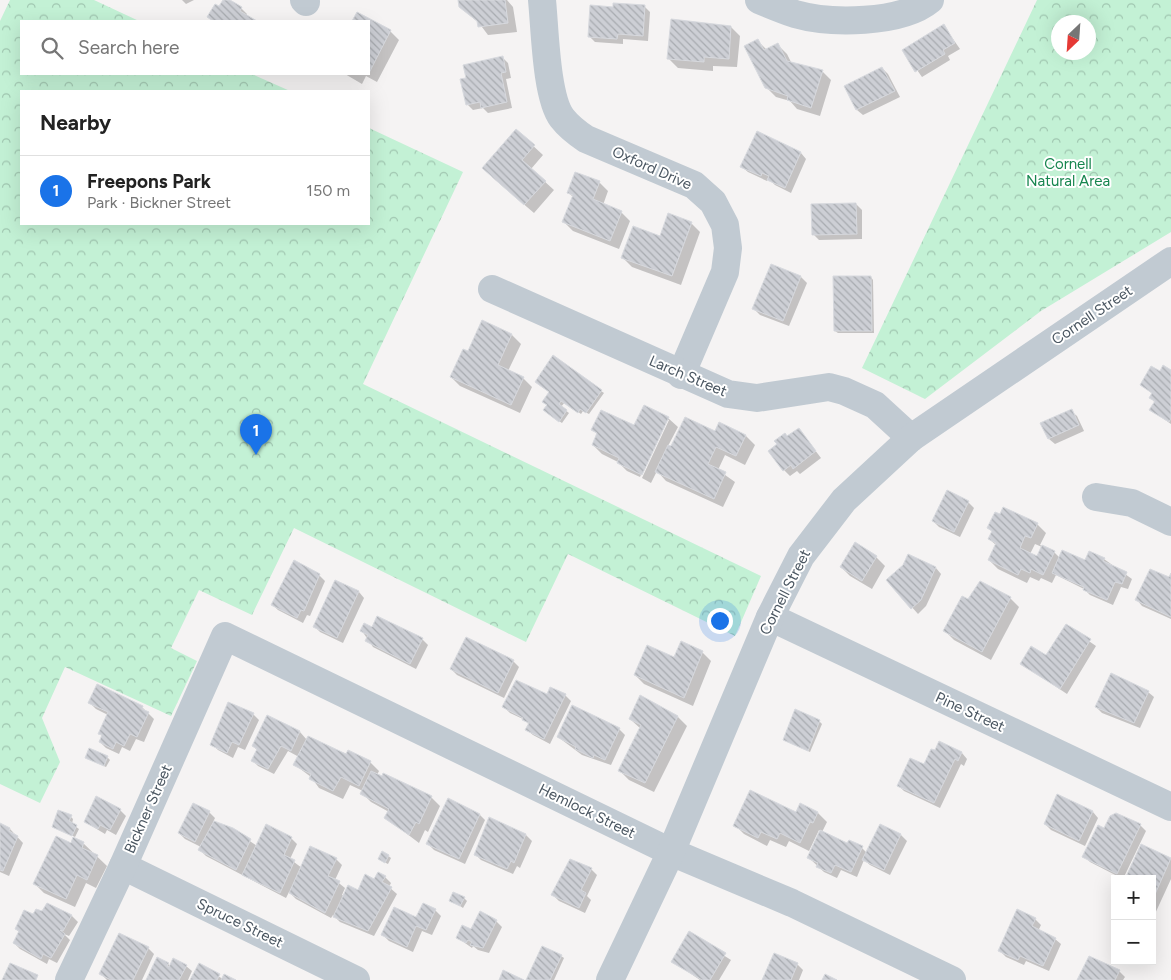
<!DOCTYPE html>
<html lang="en">
<head>
<meta charset="utf-8">
<style>
	:root { --surface:#fff; --page:#f2f2f2; --text:#222; --muted:#767676; --line:#e0e0e0; --accent:#1a73e8 }
	body { margin:0; font-family:Figtree,sans-serif; background:var(--page); color:var(--text) }
	.controls { position:absolute; right:15px; bottom:15px; display:grid; overflow:hidden; border-radius:0px; box-shadow:0 5px 20px #0002 }
	.controls button { width:45px; height:45px; display:grid; place-items:center; padding:0; border:0; border-bottom:1px solid var(--line); background:var(--surface); color:var(--text); font:25px sans-serif }
	.compass { position:absolute; left:1051px; top:15px; width:45px; height:45px; border-radius:50%; background:var(--surface); box-shadow:0 5px 20px #0002; rotate:205deg }
	.you { position:absolute; left:719px; top:620px; width:18px; height:18px; margin:-12px; border:4px solid #fff; border-radius:50%; background:#1a73e8; box-shadow:0 0 0 8px #1a73e833 }
	.badge { display:grid; place-items:center; width:32px; height:32px; border-radius:50%; background:var(--accent); color:#fff; font-size:16px; font-weight:700 }
	.pin { position:absolute; translate:-50% -41px; filter:drop-shadow(0 1px 2px #0008) }
	.pin::after { content:''; position:absolute; top:26px; width:18px; height:15px; background:inherit; clip-path:polygon(0 0,100% 0,50% 100%) }
	.list { margin:0; padding:0; list-style:none }
	h2 { display:flex; justify-content:space-between; align-items:center; height:65px; margin:0; padding:0 20px; font-size:21px }
	h2 small { font-size:16px; font-weight:400; color:var(--muted) }
	.list li { display:grid; grid-template-columns:32px 1fr auto; gap:15px; align-items:center; box-sizing:border-box; height:70px; padding:0 20px; border-top:1px solid var(--line) }
	.list b { display:block; font-size:19px; white-space:nowrap }
	.list p { margin:0; font-size:16px; white-space:nowrap; color:var(--muted) }
	.list em { font-size:16px; font-style:normal; color:var(--muted) }
	.icon { flex:none; width:28px; height:28px; fill:none; stroke:currentColor; stroke-width:2; stroke-linecap:round; stroke-linejoin:round }
	.map { position:relative; flex:none; width:1171px; height:980px; overflow:hidden }
	.search { position:absolute; background:var(--surface); box-shadow:0 5px 20px #0002; left:20px; top:20px; width:350px; height:55px; display:flex; align-items:center; gap:12px; box-sizing:border-box; padding:0 18px; border-radius:0px; color:var(--muted); font-size:19px }
	.panel { position:absolute; background:var(--surface); box-shadow:0 5px 20px #0002; left:20px; top:90px; width:350px; height:135px; border-radius:0px }
	.map>svg:first-child { display:block }
</style>
</head>
<body>
<div class="map">
<svg width="1171" height="980" viewBox="0 0 1171 980">
	<defs>
		<pattern id="forest-crowns" width="20" height="18" patternUnits="userSpaceOnUse" patternTransform="scale(1.25)"><rect width="20" height="18" fill="#c3f1d5"/><path d="M2 6a3 3 0 1 1 6 0M12 15a3 3 0 1 1 6 0" fill="none" stroke="#a0c6b0"/></pattern>
		<pattern id="building-back-hatch" width="6" height="6" patternUnits="userSpaceOnUse" patternTransform="scale(1.25)"><rect width="6" height="6" fill="#cdcfd5"/><path d="M-1 5l2 2M0 0l6 6M5-1l2 2" fill="none" stroke="#a8abb0"/></pattern>
	</defs>
	<rect width="100%" height="100%" fill="#f5f3f3"/>
	<g fill="url(#forest-crowns)" fill-rule="evenodd">
		<path d="M10,0H94L139,21H21V74H252L290,91H21V224H369V128L463,172L363,384L761,576L735,636L568,554L526,642L294,528L252,615L199,590L171,648L197,661L171,716L65,667L42,718L60,762L40,803L0,784V21Z"/>
		<path d="M1037,0H1171V232L1041,311L925,399L862,368ZM1058,22H1088V52H1058Z"/>
	</g>
	<g fill="#0003" fill-rule="evenodd">
		<path d="M182,0H194L186,4Z"/>
		<path d="M224,0L241,8L247,14L246,16L255,21H213L209,17L219,8Z"/>
		<path d="M459,0H507L513,7L517,32L488,35L479,23L460,7Z"/>
		<path d="M644,6L650,12L648,41L623,39V44L595,42L589,36L614,8Z"/>
		<path d="M358,14L390,31L399,40L377,82L366,76L362,84L345,74H369V21H354Z"/>
		<path d="M672,20L731,27L740,36L737,67L713,66V71L678,68L669,59Z"/>
		<path d="M944,26L960,49L948,56L950,60L922,77L903,50Z"/>
		<path d="M758,41L767,50L778,45L787,54L792,64L822,71L831,80L820,116L797,109L790,101L776,97L766,87Z"/>
		<path d="M502,57L508,63L511,78L506,79L512,108L488,113L483,108L473,110L467,104V79Z"/>
		<path d="M882,68L888,74L900,97L863,115L857,110Z"/>
		<path d="M516,130L543,155L531,169L554,190L534,213L492,177Z"/>
		<path d="M758,133L801,153L806,159L791,193L775,185L768,178L767,181L748,172L742,167Z"/>
		<path d="M599,182L608,191L603,205L621,212L630,221L619,249L573,231L564,222L573,197L568,192Z"/>
		<path d="M856,204L862,210V239L819,240L813,234Z"/>
		<path d="M691,223L700,232L681,285L632,267L623,258Z"/>
		<path d="M771,266L801,277L807,283L789,326L760,315L754,309Z"/>
		<path d="M871,277L873,280L874,333H838L835,331Z"/>
		<path d="M483,322L512,335L521,344L508,371L523,378L532,387L520,413L460,386L451,377L469,352Z"/>
		<path d="M1171,371V424L1151,410L1155,403L1151,398L1153,394L1141,385L1160,373Z"/>
		<path d="M601,391L604,393L589,414L583,411L581,414L565,402L561,407L569,413L562,423L547,413L550,392Z"/>
		<path d="M645,407L668,418L678,427L668,446L672,448L715,432L719,423L746,436L755,445L745,465L725,455L718,470L735,482L723,507L666,481L657,471L651,483L642,478L669,420H666L640,477L627,471L618,462L602,454L593,445L598,435L593,429L635,427Z"/>
		<path d="M1071,411L1077,416L1084,431L1055,444L1049,439Z"/>
		<path d="M799,429L821,458L800,474L797,471L790,476L784,470L787,438Z"/>
		<path d="M968,502L974,508L960,537L939,527L933,521Z"/>
		<path d="M1037,524L1046,533L1040,545L1054,552L1060,558L1085,561L1104,559L1132,579L1128,589L1121,587L1113,605L1090,595L1084,589L1056,575L1052,583L1041,578L1039,581L1030,577L1027,583L998,569L989,560L996,545L989,539L993,532L989,528ZM1035,544L1042,547L1037,558L1030,554Z"/>
		<path d="M855,544L876,557L885,566L872,589L850,576L841,567Z"/>
		<path d="M936,568L941,574L926,606L918,614L888,580Z"/>
		<path d="M319,575L325,581L310,616L307,615L303,623L278,610L272,604Z"/>
		<path d="M1171,576V619L1142,606L1137,600L1169,579Z"/>
		<path d="M335,581L359,592L364,598L343,643L320,632L314,626Z"/>
		<path d="M1010,598L1019,607L991,660L954,640L945,631Z"/>
		<path d="M1067,626L1096,646L1067,694L1022,664L1047,657Z"/>
		<path d="M362,631L422,639L428,645L416,669L373,647Z"/>
		<path d="M702,652L711,661L693,706L644,684L635,675L674,658Z"/>
		<path d="M513,661L519,667L504,698L457,675L451,669Z"/>
		<path d="M1148,692L1154,697L1140,728L1102,713L1096,707Z"/>
		<path d="M565,695L571,701L550,744L533,735L527,730L529,725L525,720L510,713L504,707L547,696Z"/>
		<path d="M641,697L678,717L687,726L654,792L629,780L620,771L641,729L630,719Z"/>
		<path d="M90,703L142,707L154,719L144,742L136,739L130,751L122,747L119,754L106,748L100,742L102,736L100,734L108,715L96,709Z"/>
		<path d="M253,714L259,720L245,750L238,747L233,758L218,750L212,744Z"/>
		<path d="M267,717L300,732L307,740L370,762L379,771L377,775L431,797L440,806L428,832L425,830L419,843L386,818L389,812L371,802L362,793L363,791L350,785L343,799L319,788L311,777L295,765L299,757L288,751L274,774L258,766L252,760L257,750L253,746Z"/>
		<path d="M819,721L822,724L810,752L784,740Z"/>
		<path d="M619,729L625,735L611,765L582,755L558,737Z"/>
		<path d="M940,743L962,753L967,759L964,766L961,764L940,808L904,791L898,785L924,766Z"/>
		<path d="M107,757L110,760L106,767L86,758Z"/>
		<path d="M1058,796L1093,812L1098,818L1085,846L1051,830L1045,824Z"/>
		<path d="M800,805L818,813L827,822L822,832L848,845L862,848L867,853L880,826L901,835L907,841L890,875L870,865L864,860L857,877L841,870L837,878L824,872L809,858L822,831L819,830L809,851L789,841L786,847L770,840L767,846L744,834L735,825L796,814Z"/>
		<path d="M120,810L126,816L116,835L107,830L105,834L85,822Z"/>
		<path d="M209,812L215,818L213,822L232,829L257,846L291,838L297,844L290,859L302,868L336,859L342,865L335,880L345,888L342,895L344,896L358,892L375,880L385,877L391,883L389,887L397,894L374,936L340,922L333,915L331,918L296,899L289,892L286,898L206,856L200,850L201,847L185,839L179,833Z"/>
		<path d="M480,815L485,820L465,864L434,850L428,844Z"/>
		<path d="M71,817L73,819L72,824L79,829L74,839L83,843L107,866L96,888L86,883L75,907L44,893L35,884L71,844L75,837L53,826Z"/>
		<path d="M489,819L526,835L532,841L520,868L517,866L513,874L481,860L475,854Z"/>
		<path d="M0,823L10,829L23,843L9,876L0,872Z"/>
		<path d="M1140,825L1146,831L1123,879L1090,862L1084,856L1105,830Z"/>
		<path d="M1142,846L1171,859V879L1154,916L1152,879Z"/>
		<path d="M383,852L391,858L388,864L382,861Z"/>
		<path d="M591,869L597,875L587,896L591,900L585,913L559,901L553,895Z"/>
		<path d="M464,898L467,901L463,908L451,900Z"/>
		<path d="M47,904L72,916L78,922L69,936L64,934L70,940L57,963L49,959L47,964L20,949L14,943L19,932L16,929L42,913Z"/>
		<path d="M435,910L441,916L432,935L422,931L413,952L389,941L383,935Z"/>
		<path d="M1035,919L1041,925L1038,931L1055,939L1061,944L1049,971L1026,961L1024,965L1006,957L1000,951Z"/>
		<path d="M496,921L502,927L489,953L478,950L473,946L472,948L458,938Z"/>
		<path d="M689,933L731,960L719,980H700L672,961Z"/>
		<path d="M148,948L154,954L142,980H107L101,974Z"/>
		<path d="M561,956L564,958L554,980H527Z"/>
		<path d="M168,964L171,966H186L192,971L188,980H148Z"/>
		<path d="M797,964L803,970L799,980H763Z"/>
		<path d="M199,965L223,979L234,980H192Z"/>
		<path d="M1119,971L1125,977L1123,980H1079Z"/>
	</g>
	<g fill="url(#building-back-hatch)" stroke="#d7d9de">
		<path d="M223,0H230L242,7L240,11L257,21H213L207,17L215,4L219,6Z"/>
		<path d="M458,0H505L508,23L478,27L477,21L459,7Z"/>
		<path d="M613,3L645,5L643,36L618,34L617,39L588,37L590,5L613,7Z"/>
		<path d="M357,12L391,30L369,73V21H352Z"/>
		<path d="M671,19L731,26L729,59L704,57V62L667,59Z"/>
		<path d="M944,24L955,43L943,50L945,54L915,72L902,50Z"/>
		<path d="M758,39L764,50L778,43L787,61L823,70L811,108L787,100L788,96L765,88L744,46Z"/>
		<path d="M503,56L506,72L501,73L507,102L481,108L480,102L466,105L460,79L466,78L463,65Z"/>
		<path d="M882,67L895,91L856,110L844,86Z"/>
		<path d="M516,129L535,145L522,160L546,181L524,205L482,168Z"/>
		<path d="M757,131L801,152L785,188L767,180L769,176L762,173L761,176L740,167Z"/>
		<path d="M575,172L600,181L593,199L622,211L610,241L562,222L573,195L567,193Z"/>
		<path d="M856,203L857,234L812,235L811,204Z"/>
		<path d="M668,213L692,222L672,276L621,258L633,226L660,236Z"/>
		<path d="M771,264L801,276L783,321L752,309Z"/>
		<path d="M833,276H871L872,331H834Z"/>
		<path d="M482,320L512,334L498,365L524,377L511,405L450,377L463,349L468,351Z"/>
		<path d="M553,355L602,390L586,413L580,409L578,413L561,401L559,404L567,410L559,422L543,410L547,405L542,402L549,392L535,382Z"/>
		<path d="M1163,365L1171,370V418L1169,422L1149,410L1155,401L1149,398L1152,393L1140,385L1151,366L1160,371Z"/>
		<path d="M644,405L669,417L642,475L617,463L619,458L592,445L597,433L591,430L601,410L634,425Z"/>
		<path d="M1072,409L1079,425L1048,439L1040,423Z"/>
		<path d="M685,417L715,431L719,422L746,435L736,456L716,447L708,464L726,472L714,499L655,472L668,445L671,446Z"/>
		<path d="M799,428L816,451L793,469L791,465L783,471L768,451L777,444L774,441L785,433L787,436Z"/>
		<path d="M947,490L969,501L954,532L932,521Z"/>
		<path d="M1003,507L1038,523L1031,538L1025,536L1020,548L1037,556L1042,545L1055,551L1043,575L1031,569L1030,573L1021,569L1018,575L988,560L996,543L988,539L992,531L987,528L995,512L1000,514Z"/>
		<path d="M855,542L877,556L862,581L840,567Z"/>
		<path d="M1062,550L1085,560L1089,551L1105,558L1103,561L1127,572L1122,584L1115,582L1107,600L1083,590L1084,587L1052,573Z"/>
		<path d="M908,554L936,567L921,600L911,609L886,580L903,565Z"/>
		<path d="M294,560L320,574L304,611L301,610L297,618L271,605Z"/>
		<path d="M1150,569L1169,577L1171,573V617L1135,600Z"/>
		<path d="M335,580L359,591L337,638L313,627Z"/>
		<path d="M980,581L1011,597L982,652L943,631L962,596L968,599Z"/>
		<path d="M377,616L423,638L410,664L365,641L368,635L360,631L364,623L372,627Z"/>
		<path d="M1066,624L1091,639L1060,689L1020,664L1031,646L1046,655Z"/>
		<path d="M466,637L514,660L498,693L450,669Z"/>
		<path d="M681,641L703,651L684,698L634,675L647,645L674,657Z"/>
		<path d="M1111,673L1149,691L1134,723L1095,707Z"/>
		<path d="M516,680L547,694L550,687L566,694L544,739L525,730L529,723L522,720L523,718L502,707Z"/>
		<path d="M97,684L143,706L142,709L149,712L137,737L130,734L124,746L116,742L113,749L99,742L102,735L98,734L108,712L88,703Z"/>
		<path d="M640,695L678,716L645,783L618,771L641,725L629,719Z"/>
		<path d="M228,702L254,713L239,745L232,742L227,753L210,745Z"/>
		<path d="M572,705L620,728L605,760L594,755L593,758L575,749L576,747L557,737Z"/>
		<path d="M795,709L820,720L808,751L783,740Z"/>
		<path d="M267,715L300,731L291,751L281,746L268,769L251,761L257,749L252,746Z"/>
		<path d="M308,736L346,754L348,750L371,761L359,786L341,777L333,791L309,779L311,774L293,765Z"/>
		<path d="M939,741L962,752L958,761L955,759L934,803L897,786L910,758L924,764L931,749L935,750Z"/>
		<path d="M89,748L108,756L104,766L85,758Z"/>
		<path d="M371,771L382,776L383,773L432,796L419,824L416,822L409,835L384,818L389,809L360,794Z"/>
		<path d="M750,790L796,812L800,803L818,812L813,823L810,822L800,843L780,833L777,839L761,832L758,838L733,826Z"/>
		<path d="M1057,794L1093,811L1079,841L1044,824Z"/>
		<path d="M96,796L121,809L110,830L100,825L98,829L84,822Z"/>
		<path d="M448,798L480,814L459,859L426,844Z"/>
		<path d="M193,803L210,811L195,842L178,833Z"/>
		<path d="M58,810L72,815L69,821L77,825L72,836L52,827Z"/>
		<path d="M1116,813L1141,824L1117,874L1082,857L1098,825L1104,828L1110,816Z"/>
		<path d="M489,817L526,834L514,863L511,861L507,869L474,855Z"/>
		<path d="M214,821L233,828L251,839L236,870L198,850Z"/>
		<path d="M0,823L10,828L9,831L18,836L3,871L0,870Z"/>
		<path d="M266,824L292,837L284,855L295,860L280,893L242,875Z"/>
		<path d="M880,824L901,834L884,870L862,860Z"/>
		<path d="M820,830L847,843L849,840L863,846L851,872L835,865L831,873L816,867L818,863L807,858Z"/>
		<path d="M56,836L71,843L73,837L84,842L82,848L98,855L87,880L77,875L66,899L33,884Z"/>
		<path d="M1141,844L1171,858L1152,901V879H1125Z"/>
		<path d="M310,846L337,858L328,876L340,881L325,913L289,893Z"/>
		<path d="M382,851L389,855L385,863L378,859Z"/>
		<path d="M570,859L592,868L581,890L586,893L579,908L551,895Z"/>
		<path d="M378,872L386,876L382,882L392,887L368,931L333,917L348,885L358,890L365,874L374,879Z"/>
		<path d="M453,892L465,897L460,906L449,901Z"/>
		<path d="M47,903L72,915L63,931L60,930L65,934L51,958L43,954L41,959L13,943L19,931L15,929L24,910L33,914L36,909L42,911Z"/>
		<path d="M423,903L436,909L426,930L416,926L407,947L381,935L394,907L416,917Z"/>
		<path d="M1017,909L1036,918L1032,926L1056,938L1043,966L1020,956L1018,960L998,951Z"/>
		<path d="M480,911L497,920L483,948L470,945L472,942L468,940L466,943L456,938L462,925L471,929Z"/>
		<path d="M689,931L726,953L710,980H702L671,962Z"/>
		<path d="M119,933L149,947L133,980H111L99,974Z"/>
		<path d="M542,946L562,955L550,980H526Z"/>
		<path d="M774,953L798,963L791,980H762Z"/>
		<path d="M1089,956L1120,970L1115,980H1077Z"/>
		<path d="M157,957L169,963L167,966L169,967L173,958L187,965L179,980H146Z"/>
		<path d="M10,963L38,975L36,980H2Z"/>
		<path d="M199,963L220,974L217,980H190Z"/>
		<path d="M503,970L524,980H499Z"/>
		<path d="M224,974L236,980H221Z"/>
		<path d="M825,974L837,980H822Z"/>
	</g>
	<g fill="none" stroke-linecap="round" stroke-linejoin="round">
		<g stroke="#c1cad2" stroke-width="28">
			<path d="M304,0L306,2"/>
			<path d="M542,0C545,29 546,97 562,118C569,127 577,133 586,139L694,185L713,202L725,225L728,248L725,272L681,375"/>
			<path d="M759,0C771,5 783,10 795,14C830,24 901,24 930,0"/>
			<path d="M492,289L728,394L757,398L829,387L844,391L875,405L911,438"/>
			<path d="M1096,497L1132,503L1171,522"/>
			<path d="M770,617L1171,807"/>
			<path d="M123,866L356,980"/>
			<path d="M69,980L123,866L225,636L671,852L792,903L952,980"/>
			<path d="M610,980L671,852L770,617L801,556L844,500L911,438L1171,261"/>
		</g>
	</g>
	<g text-anchor="middle" stroke-width="4" stroke-linejoin="round" paint-order="stroke">
		<g font-size="15" fill="#17864f" stroke="#fff">
			<text x="1068" y="169">Cornell<tspan x="1068" dy="17">Natural Area</tspan></text>
		</g>
		<g font-size="15" fill="#4a5661" stroke="#fff">
			<text transform="translate(652 168) rotate(24)" y="5">Oxford Drive</text>
			<text transform="translate(1092 315) rotate(-34)" y="5">Cornell Street</text>
			<text transform="translate(688 376) rotate(23)" y="5">Larch Street</text>
			<text transform="translate(785 592) rotate(-63)" y="5">Cornell Street</text>
			<text transform="translate(970 712) rotate(25)" y="5">Pine Street</text>
			<text transform="translate(148 809) rotate(-66)" y="5">Bickner Street</text>
			<text transform="translate(587 811) rotate(26)" y="5">Hemlock Street</text>
			<text transform="translate(240 923) rotate(26)" y="5">Spruce Street</text>
		</g>
	</g>
</svg>
<div class="controls">
<button>+</button>
<button>−</button>
</div>
<svg class="compass" viewBox="-18 -18 36 36"><path d="M0-13l5 13h-10z" fill="#e53935"/><path d="M0 13l5-13h-10z" fill="#767676"/></svg>
<div class="you"></div>
<div class="pin badge" style="left:256px;top:455px">1</div>
<div class="search"><svg class="icon" aria-label="search" viewBox="0 0 24 24"><circle cx="10" cy="10" r="6"/><path d="M15 15l6 6"/></svg>Search here</div>
<section class="panel">
<h2>Nearby<small></small></h2>
<ul class="list">
<li><span class="badge">1</span><div><b>Freepons Park</b><p>Park · Bickner Street</p></div><em>150 m</em></li>
</ul>
</section>
</div>
</body>
</html>
